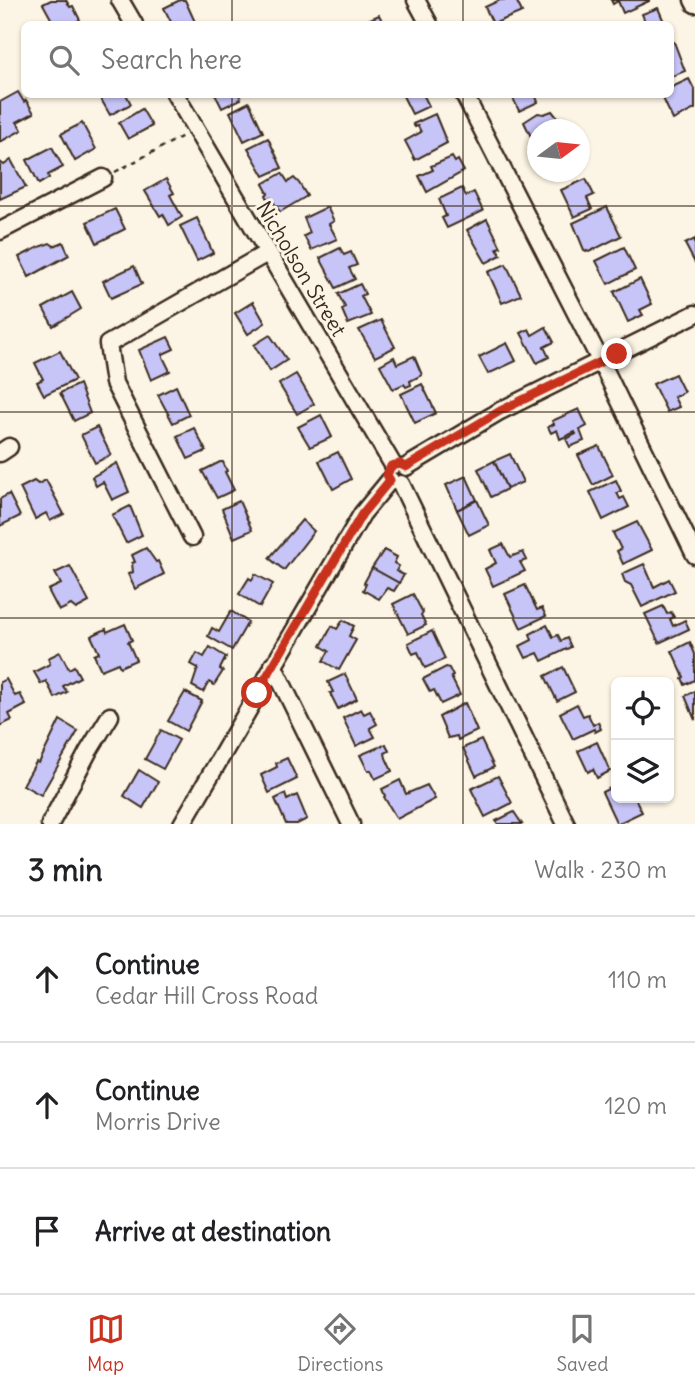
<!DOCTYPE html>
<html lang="en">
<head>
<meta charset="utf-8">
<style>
	:root { --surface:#fff; --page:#f6f6f6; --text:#202124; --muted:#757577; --line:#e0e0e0; --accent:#c8321e }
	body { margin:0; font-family:Delius,sans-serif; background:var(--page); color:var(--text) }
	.controls { position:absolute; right:21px; bottom:21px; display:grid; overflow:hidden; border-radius:10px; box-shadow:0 2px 5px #0004 }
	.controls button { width:63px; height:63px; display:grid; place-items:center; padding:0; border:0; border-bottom:2px solid var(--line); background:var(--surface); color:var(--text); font:35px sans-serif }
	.compass { position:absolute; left:527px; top:119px; width:63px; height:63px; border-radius:50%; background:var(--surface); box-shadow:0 2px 5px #0004; rotate:75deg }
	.stop { position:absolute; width:21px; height:21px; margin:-16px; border:5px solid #c8321e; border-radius:50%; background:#fff }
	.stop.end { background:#c8321e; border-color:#fff; box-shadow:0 2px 7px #0008 }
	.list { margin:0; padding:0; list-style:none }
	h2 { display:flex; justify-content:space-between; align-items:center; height:91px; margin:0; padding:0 28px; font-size:30px }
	h2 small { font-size:23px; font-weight:400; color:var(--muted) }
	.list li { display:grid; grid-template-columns:46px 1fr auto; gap:21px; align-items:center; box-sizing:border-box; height:126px; padding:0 28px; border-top:2px solid var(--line) }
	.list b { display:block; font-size:26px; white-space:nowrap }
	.list p { margin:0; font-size:23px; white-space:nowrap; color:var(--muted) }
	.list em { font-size:23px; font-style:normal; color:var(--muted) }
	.icon { flex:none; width:38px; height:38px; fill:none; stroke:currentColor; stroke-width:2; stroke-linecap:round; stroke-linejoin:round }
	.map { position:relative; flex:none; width:695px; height:824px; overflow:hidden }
	.search { position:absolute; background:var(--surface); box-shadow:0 2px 5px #0004; left:21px; right:21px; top:21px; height:77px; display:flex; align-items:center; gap:18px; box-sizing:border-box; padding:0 24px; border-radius:10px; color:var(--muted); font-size:26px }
	.sheet { height:469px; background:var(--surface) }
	nav { display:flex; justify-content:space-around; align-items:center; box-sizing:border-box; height:98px; border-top:2px solid var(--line); background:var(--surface); font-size:19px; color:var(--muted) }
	nav a { display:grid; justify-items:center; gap:4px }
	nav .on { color:var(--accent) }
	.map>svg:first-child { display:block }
</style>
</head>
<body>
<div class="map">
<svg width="695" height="824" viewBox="0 0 695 824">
	<rect width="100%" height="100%" fill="#fcf5e5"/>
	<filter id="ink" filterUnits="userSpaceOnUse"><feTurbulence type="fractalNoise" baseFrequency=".0143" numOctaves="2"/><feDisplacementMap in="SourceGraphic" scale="14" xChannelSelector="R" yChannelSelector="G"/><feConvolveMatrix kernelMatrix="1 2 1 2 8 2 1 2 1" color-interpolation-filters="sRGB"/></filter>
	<g filter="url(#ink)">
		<g fill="#c7c4f7" stroke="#3b2a1e" stroke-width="2">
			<path d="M51,0H66L70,7L73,6L80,20L72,24H54L43,4Z"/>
			<path d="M180,0H185L196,24H172L164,8Z"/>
			<path d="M500,0H516L522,12L493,24L485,7Z"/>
			<path d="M611,0H649V1L623,13L618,1L613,4Z"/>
			<path d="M658,8L665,24H646L642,14Z"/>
			<path d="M379,15L384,24L387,23L388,24H359Z"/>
			<path d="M674,42L685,71L670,77V43Z"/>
			<path d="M689,79L695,91V109L673,120L661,94H670V88Z"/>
			<path d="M18,92L24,102L26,100L34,113L17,122L22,130L0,142V102Z"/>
			<path d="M98,94H126L131,104L110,115Z"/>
			<path d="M215,94H239L241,99L222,108Z"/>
			<path d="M402,94H423L429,106L412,114Z"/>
			<path d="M511,94H535L538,102L519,111Z"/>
			<path d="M249,102L263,132L244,141L230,112Z"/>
			<path d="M142,109L152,126L128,139L119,123Z"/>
			<path d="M552,111L565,127L563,130H538V144L535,145L524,122L538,113L544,114Z"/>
			<path d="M435,114L447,143L415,160L405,141L421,132L418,126L415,127L413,124Z"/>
			<path d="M82,123L96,149L75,161L61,134Z"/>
			<path d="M268,138L282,168L264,176L248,148Z"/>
			<path d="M52,147L63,167L48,175L49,178L39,184L27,160Z"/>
			<path d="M452,157L455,162L458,160L464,171L427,192L419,176L433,170L431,166Z"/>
			<path d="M11,160L26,187L0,199V162L4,165Z"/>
			<path d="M282,173L288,182L294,178L299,183L307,196L280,212L271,198L268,199L266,195L268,193L263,184Z"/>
			<path d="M166,179L174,193L170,195L182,217L169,225L163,214L160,216L145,191Z"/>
			<path d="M586,179L594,195L587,198L592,209L574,217L561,190Z"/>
			<path d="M462,188L466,196L474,192L483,211L447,228L442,218L446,216L439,199Z"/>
			<path d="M327,207L334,221L329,224L337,239L311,250L304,236L310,233L304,218Z"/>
			<path d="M607,207L621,236L589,252L584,250L573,223Z"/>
			<path d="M115,209L125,229L97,243L87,222Z"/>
			<path d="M197,218L213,253L197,261L180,226Z"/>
			<path d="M487,219L501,247L497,248L501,255L486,263L467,230Z"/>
			<path d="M695,239V263L685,244Z"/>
			<path d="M63,242L69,255L29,277L19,257L39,247L50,243L54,246Z"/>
			<path d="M624,247L635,270L608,284L596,261Z"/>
			<path d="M340,248L344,255L351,252L357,265L349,268L355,279L336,288L320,258Z"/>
			<path d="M506,264L521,295L502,303L488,272Z"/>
			<path d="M134,266L142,284L111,298L103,281Z"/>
			<path d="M640,279L652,304L640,310L643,315L628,322L614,292Z"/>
			<path d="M360,284L365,294L361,296L371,315L348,324L342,310L345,307L338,294Z"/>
			<path d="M72,292L81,309L53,326L43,308Z"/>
			<path d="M253,302L265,323L248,334L235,313Z"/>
			<path d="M381,320L395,347L375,357L359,330Z"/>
			<path d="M546,327L554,342L544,347L549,357L537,363L521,333L529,329L532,335Z"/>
			<path d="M270,335L287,360L270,371L254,345Z"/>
			<path d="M168,337L174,349L163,354V357L170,371L151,380L139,350Z"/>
			<path d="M507,343L516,361L488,374L479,357Z"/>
			<path d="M60,351L75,380L44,395L37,382L43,379L35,363Z"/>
			<path d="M414,356L422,375L410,381L411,385L406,387L404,384L393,389L380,365L394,357L397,364Z"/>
			<path d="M296,374L314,404L297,414L279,384Z"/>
			<path d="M675,374L684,392L674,397L679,407L667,412L653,384Z"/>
			<path d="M79,384L90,413L74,421L60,393Z"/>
			<path d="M422,384L436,413L415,423L401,394Z"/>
			<path d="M176,386L189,415L173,423L158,395Z"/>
			<path d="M579,409L587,426L580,430L584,441L570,447L566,439L576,434L575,432L560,439L557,430L551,433L548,427L554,424L552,421Z"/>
			<path d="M321,415L332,437L310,447L298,427Z"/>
			<path d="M97,427L111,455L95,463L81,435Z"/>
			<path d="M194,428L206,451L188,459L177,436Z"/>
			<path d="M599,446L613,475L593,485L578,455Z"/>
			<path d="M338,452L351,479L333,489L319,461Z"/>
			<path d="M510,454L523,482L507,489L494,461Z"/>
			<path d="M494,461L507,489L491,497L478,469Z"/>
			<path d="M220,462H223L227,471L225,472L234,490L217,498L202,471Z"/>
			<path d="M117,463L129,492L112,500L103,482L96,486L92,477Z"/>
			<path d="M466,476L477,500L457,510L446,485Z"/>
			<path d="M46,480L64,514L50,521L46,513L35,519L20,488L34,481L38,484Z"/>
			<path d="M616,480L621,491L617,493L620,499L624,497L629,507L603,520L590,492Z"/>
			<path d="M9,494L20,516L0,526V499Z"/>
			<path d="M477,500L489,525L469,535L457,510Z"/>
			<path d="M239,501L252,530L234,538L222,509Z"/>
			<path d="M130,506L142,535L126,543L112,515Z"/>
			<path d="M302,520L314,531L284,570L269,558Z"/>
			<path d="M637,522L652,550L623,564L617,551L621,549L613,533Z"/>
			<path d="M503,544L510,557L523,552L527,560L520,562L525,571L493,586L485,569L496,563L490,550Z"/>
			<path d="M146,548L156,562L158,561L164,574L135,589L128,574L133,572L132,563L135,562L132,555Z"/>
			<path d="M384,550L397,557L394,563L399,566L396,571L404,575L399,583L372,568Z"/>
			<path d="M644,564L654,587L669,579L675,591L642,607L631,585L625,582L622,574Z"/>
			<path d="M70,566L89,602L76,609L71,605L59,611L48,590L61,584L55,573Z"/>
			<path d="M372,568L399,583L394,591L387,588L379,599L363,590L366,584L364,583Z"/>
			<path d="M255,574L273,584L260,607L239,594L249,578L252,580Z"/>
			<path d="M525,585L537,610L542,608L546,616L521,628L505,594Z"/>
			<path d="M413,594L423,613L421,615L426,625L408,634L393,604Z"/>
			<path d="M663,606L667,614L671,612L674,617L670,619L673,626L685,620L689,629L659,643L645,614Z"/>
			<path d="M231,611L248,622L232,650L208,636L212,628L219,632Z"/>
			<path d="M343,620L354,626L349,636L356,640L339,670L323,661L329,651L321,646L332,626L337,629Z"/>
			<path d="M125,624L132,640L128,642L136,660L120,667L118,663L101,670L94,655L99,653L91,636L106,629L107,632Z"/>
			<path d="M547,625L553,637L558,635L561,641L567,638L571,647L542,661L538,653L526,658L520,646L532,640L530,634Z"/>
			<path d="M432,631L445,659L425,668L418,652L413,654L408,643Z"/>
			<path d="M690,642L695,654V680L685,685L682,678L684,677L672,651Z"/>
			<path d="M210,647L226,657L220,669L223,671L214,685L209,682L203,692L192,686L198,668L191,664L197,653L204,657Z"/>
			<path d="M60,652L69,669L74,666L80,677L63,686L67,692L55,698L46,681L41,684L34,672L50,664L48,658Z"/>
			<path d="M446,667L449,668L453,676L451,677L460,695L441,704L434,690L430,692L423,679Z"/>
			<path d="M563,667L575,692L557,701L545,676Z"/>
			<path d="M345,674L357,699L338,709L330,693L333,692L328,682Z"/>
			<path d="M6,679L15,696L20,694L26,705L9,714L12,720L0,726V682Z"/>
			<path d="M695,691V720L685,696Z"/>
			<path d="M185,692L202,701L186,731L168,721Z"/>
			<path d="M465,703L477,731L458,740L457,736L448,738L439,717Z"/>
			<path d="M577,704L583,716L588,714L593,725L598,722L601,729L595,732L594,729L573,739L560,713Z"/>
			<path d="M361,709L364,714L370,711L377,724L370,728L375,737L356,746L343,718Z"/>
			<path d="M60,720L78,731L41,795L23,785L36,762L39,763Z"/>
			<path d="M161,730L179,740L163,769L145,759Z"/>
			<path d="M481,740L494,767L476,776L463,748Z"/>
			<path d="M597,742L610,771L597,778L593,769L588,772L578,751Z"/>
			<path d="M386,744L389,751L385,753L386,758L392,771L375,779L371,770L368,771L360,755Z"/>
			<path d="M287,758L297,779L269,793L261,775L277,767L276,763Z"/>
			<path d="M139,770L158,782L143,808L124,796Z"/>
			<path d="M498,776L512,803L485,817L471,789Z"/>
			<path d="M400,780L406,794L427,785L435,799L397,819L384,797L385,796L382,789Z"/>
			<path d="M616,785V798H635L642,812L617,824L602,792Z"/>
			<path d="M285,794L287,800L297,795L307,819L297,824H286L275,799Z"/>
			<path d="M514,812L522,824H498L496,821Z"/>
		</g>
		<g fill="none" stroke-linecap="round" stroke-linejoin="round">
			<g stroke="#3b2a1e" stroke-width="21">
				<g id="minor">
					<path d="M120,0L134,24"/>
					<path d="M416,0L429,24"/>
					<path d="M693,0L695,4"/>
					<path d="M175,94L393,465"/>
					<path d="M464,94L601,362L695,555"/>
					<path d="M0,231L103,178"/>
					<path d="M0,453L9,447"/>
					<path d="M406,467L500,411L695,314"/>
					<path d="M401,484L566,824"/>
					<path d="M192,537L114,383L108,344L267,253"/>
					<path d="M273,665L351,824"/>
					<path d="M50,824L88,752L110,716"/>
					<path d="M182,824L362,514L390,480"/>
				</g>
			</g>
			<path stroke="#3b2a1e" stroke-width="2.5" stroke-dasharray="5 5" stroke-linecap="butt" d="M115,172L183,136"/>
			<use href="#minor" stroke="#fcf5e5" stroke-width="16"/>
		</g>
	</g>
	<g fill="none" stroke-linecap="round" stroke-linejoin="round" filter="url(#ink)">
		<path stroke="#c8321e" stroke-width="9" d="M257,693L362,514L390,480L387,475L391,466L400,464L406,467L500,411L617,354"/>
	</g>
	<path fill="none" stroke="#3b2a1e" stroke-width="2" stroke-opacity="0.55" d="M232,0V24M463,0V24M232,94V824M463,94V824M0,206H695M0,412H695M0,618H695"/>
	<g text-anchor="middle" stroke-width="6" stroke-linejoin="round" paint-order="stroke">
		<g font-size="21" fill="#3b2a1e" stroke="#fcf5e5">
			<text transform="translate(301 269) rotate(59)" y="7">Nicholson Street</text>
		</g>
	</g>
</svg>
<div class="controls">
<button><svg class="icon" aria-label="locate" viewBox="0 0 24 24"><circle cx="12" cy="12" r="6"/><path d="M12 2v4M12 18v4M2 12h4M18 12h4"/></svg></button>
<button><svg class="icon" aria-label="layers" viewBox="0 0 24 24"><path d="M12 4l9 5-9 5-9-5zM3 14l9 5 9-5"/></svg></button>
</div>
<svg class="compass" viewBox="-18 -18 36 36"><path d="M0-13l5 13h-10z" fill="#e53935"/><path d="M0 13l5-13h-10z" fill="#757577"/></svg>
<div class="stop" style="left:257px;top:693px"></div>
<div class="stop end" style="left:617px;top:354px"></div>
<div class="search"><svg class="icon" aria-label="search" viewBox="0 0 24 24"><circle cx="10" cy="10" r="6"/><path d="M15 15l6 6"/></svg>Search here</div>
</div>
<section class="sheet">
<h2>3 min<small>Walk · 230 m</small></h2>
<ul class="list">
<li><svg class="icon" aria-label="ahead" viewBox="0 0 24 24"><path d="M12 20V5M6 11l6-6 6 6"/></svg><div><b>Continue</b><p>Cedar Hill Cross Road</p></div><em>110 m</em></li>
<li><svg class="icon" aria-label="ahead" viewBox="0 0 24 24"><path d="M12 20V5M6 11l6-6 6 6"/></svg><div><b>Continue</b><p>Morris Drive</p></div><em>120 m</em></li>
<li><svg class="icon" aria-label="arrive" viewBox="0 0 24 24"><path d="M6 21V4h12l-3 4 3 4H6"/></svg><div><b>Arrive at destination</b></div></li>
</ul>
</section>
<nav>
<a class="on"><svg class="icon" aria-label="map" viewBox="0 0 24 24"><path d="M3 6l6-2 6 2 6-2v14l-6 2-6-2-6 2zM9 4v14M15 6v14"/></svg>Map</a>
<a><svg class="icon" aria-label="directions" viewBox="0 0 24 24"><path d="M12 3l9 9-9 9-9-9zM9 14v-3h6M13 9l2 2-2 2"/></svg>Directions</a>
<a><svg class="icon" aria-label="saved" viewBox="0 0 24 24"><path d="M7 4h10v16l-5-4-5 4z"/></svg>Saved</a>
</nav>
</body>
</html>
